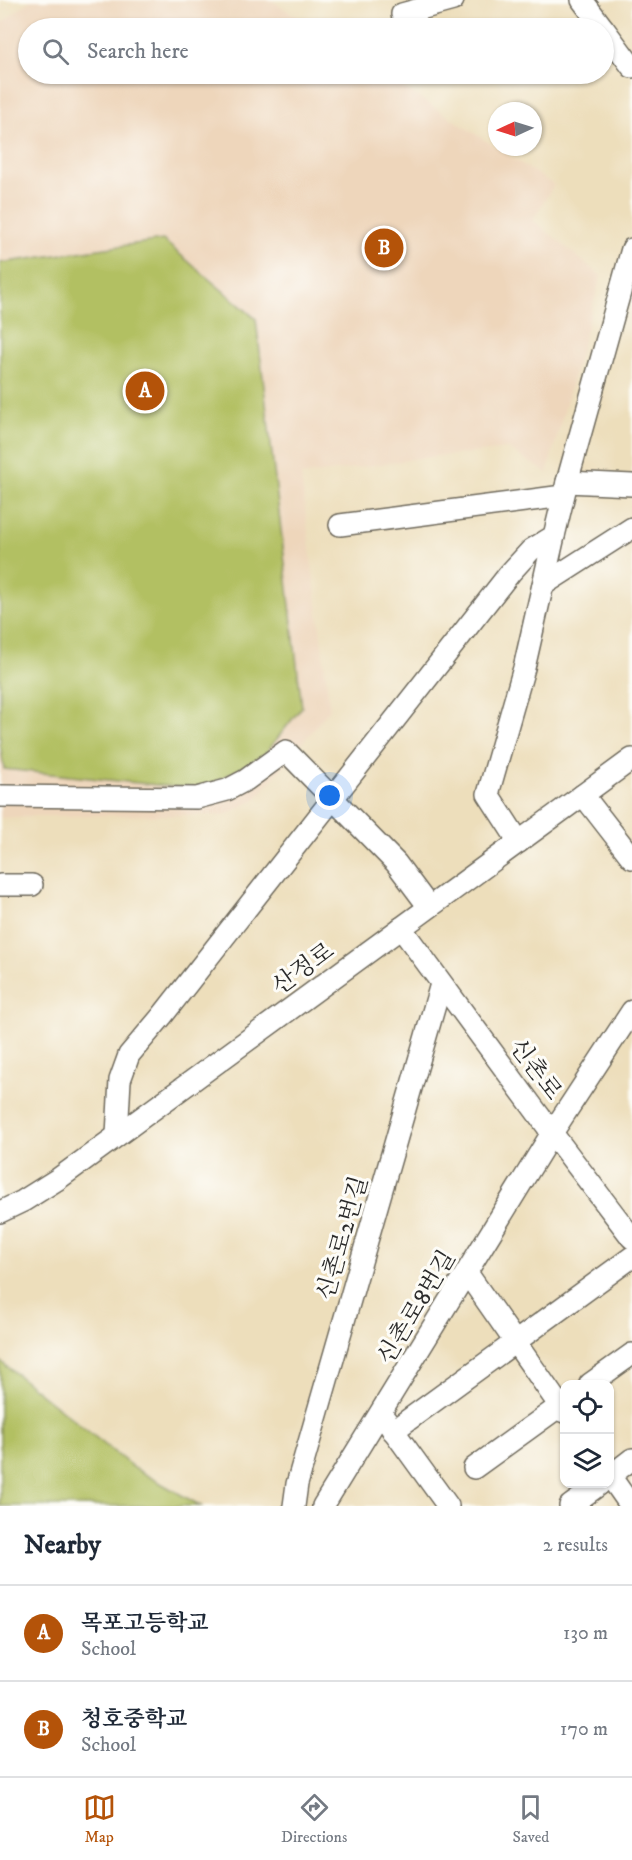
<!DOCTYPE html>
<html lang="en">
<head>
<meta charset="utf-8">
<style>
	:root { --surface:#fff; --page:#f6f6f7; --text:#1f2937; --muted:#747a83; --line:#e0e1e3; --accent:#b45309 }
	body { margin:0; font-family:"IM FELL DW Pica","Noto Serif KR",serif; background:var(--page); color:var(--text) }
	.controls { position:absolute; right:18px; bottom:18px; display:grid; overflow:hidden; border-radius:12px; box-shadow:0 2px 4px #0004 }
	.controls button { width:54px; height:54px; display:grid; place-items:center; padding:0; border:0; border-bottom:2px solid var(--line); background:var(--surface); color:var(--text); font:30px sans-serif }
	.compass { position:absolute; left:488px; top:102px; width:54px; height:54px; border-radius:50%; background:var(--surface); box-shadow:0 2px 4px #0004; rotate:266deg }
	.you { position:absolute; left:330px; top:796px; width:21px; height:21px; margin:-15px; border:4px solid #fff; border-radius:50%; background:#1a73e8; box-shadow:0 0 0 9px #1a73e833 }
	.badge { display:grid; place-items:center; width:39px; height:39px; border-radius:50%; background:var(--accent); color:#fff; font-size:20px; font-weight:700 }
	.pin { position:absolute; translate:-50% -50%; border:3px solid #fff; box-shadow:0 2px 6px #0006 }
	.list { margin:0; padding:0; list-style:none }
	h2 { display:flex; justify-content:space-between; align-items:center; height:78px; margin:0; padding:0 24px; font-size:26px }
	h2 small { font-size:20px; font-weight:400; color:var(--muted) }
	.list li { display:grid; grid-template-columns:39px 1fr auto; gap:18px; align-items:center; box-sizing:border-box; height:96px; padding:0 24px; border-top:2px solid var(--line) }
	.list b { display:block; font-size:22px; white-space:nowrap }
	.list p { margin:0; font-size:20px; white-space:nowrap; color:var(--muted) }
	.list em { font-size:20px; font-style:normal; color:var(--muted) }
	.icon { flex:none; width:33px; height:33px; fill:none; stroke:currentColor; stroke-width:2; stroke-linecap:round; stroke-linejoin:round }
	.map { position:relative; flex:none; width:632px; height:1506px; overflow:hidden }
	.search { position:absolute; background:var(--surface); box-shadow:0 2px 4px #0004; left:18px; right:18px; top:18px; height:66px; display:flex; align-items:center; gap:15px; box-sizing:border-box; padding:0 21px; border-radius:33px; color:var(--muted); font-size:22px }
	.sheet { height:270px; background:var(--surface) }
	nav { display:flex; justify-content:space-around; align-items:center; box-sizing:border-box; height:84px; border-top:2px solid var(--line); background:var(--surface); font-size:16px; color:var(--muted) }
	nav a { display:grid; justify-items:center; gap:3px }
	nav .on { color:var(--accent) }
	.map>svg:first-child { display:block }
</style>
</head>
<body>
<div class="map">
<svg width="632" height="1506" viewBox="0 0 632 1506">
	<rect width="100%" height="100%" fill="#fdfcf7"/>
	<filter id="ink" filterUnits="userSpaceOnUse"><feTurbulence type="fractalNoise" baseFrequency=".0167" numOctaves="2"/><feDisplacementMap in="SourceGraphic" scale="12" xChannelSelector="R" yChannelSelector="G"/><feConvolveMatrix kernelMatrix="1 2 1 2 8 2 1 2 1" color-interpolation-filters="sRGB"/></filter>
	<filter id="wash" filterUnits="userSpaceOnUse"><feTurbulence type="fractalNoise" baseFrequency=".008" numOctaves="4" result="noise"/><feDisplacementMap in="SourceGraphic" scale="24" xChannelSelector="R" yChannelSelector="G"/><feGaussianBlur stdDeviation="1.35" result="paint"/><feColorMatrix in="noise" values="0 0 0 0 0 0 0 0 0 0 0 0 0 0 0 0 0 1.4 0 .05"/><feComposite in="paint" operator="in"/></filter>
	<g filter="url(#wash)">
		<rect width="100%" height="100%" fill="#eddebb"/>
		<path fill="#eed6bb" d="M31,0H271L314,28H28V74H383L554,185L533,220L601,276L547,473L508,449L420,458L301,476L330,709L256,799L226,815L29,816L0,818V24Z"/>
		<g fill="#b2c062" stroke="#6e7646" stroke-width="1.5">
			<path d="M163,240L256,319L302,707L265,754L207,787H176L4,769L0,744V263Z"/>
			<path d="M0,1361L134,1468L201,1506H0Z"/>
		</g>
	</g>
	<g filter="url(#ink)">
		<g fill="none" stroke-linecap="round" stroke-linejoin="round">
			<g stroke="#6f6a5d" stroke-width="24">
				<g id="minor">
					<path d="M582,0L603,28"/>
					<path d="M402,14L453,0"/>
					<path d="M604,29L632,67"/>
					<path d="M567,482L632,485"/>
					<path d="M340,525L563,496"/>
					<path d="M543,585L632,528"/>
					<path d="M583,795L632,858"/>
					<path d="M0,796L197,798L227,790L246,780L286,751L396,863L429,907"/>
					<path d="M519,842L488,794L524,668L554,536"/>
					<path d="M0,885H32"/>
					<path d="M401,928L552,1133L632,1238"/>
					<path d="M117,1135L120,1080L129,1055L162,1016L510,573L531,550L554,536L567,482L632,249"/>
					<path d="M0,1212L23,1201L58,1179L632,759"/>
					<path d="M467,1273L564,1412"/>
					<path d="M590,1384L632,1354"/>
					<path d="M385,1419L448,1506"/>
					<path d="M393,1431L632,1257"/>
					<path d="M474,1468L564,1403"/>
					<path d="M294,1506L297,1484L441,984"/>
					<path d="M323,1506L552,1133L632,1011"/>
					<path d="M570,1506L600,1484"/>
					<path d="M631,1506L610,1476L632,1459"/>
				</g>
			</g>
			<use href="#minor" stroke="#fff" stroke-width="21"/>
		</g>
	</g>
	<g text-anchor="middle" stroke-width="6" stroke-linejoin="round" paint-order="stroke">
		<g font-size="24" fill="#2b2b2b" stroke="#fdfcf7">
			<text transform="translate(303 968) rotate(-36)" y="8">산정로</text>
			<text transform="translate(536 1069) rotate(53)" y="8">신촌로</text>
			<text transform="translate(342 1238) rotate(-74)" y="8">신촌로2번길</text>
			<text transform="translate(416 1307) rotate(-59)" y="8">신촌로8번길</text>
		</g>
	</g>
</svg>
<div class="controls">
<button><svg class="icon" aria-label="locate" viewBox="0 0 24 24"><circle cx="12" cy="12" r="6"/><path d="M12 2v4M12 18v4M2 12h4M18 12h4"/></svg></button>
<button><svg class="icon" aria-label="layers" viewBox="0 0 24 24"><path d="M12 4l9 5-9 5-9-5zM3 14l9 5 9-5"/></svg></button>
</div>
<svg class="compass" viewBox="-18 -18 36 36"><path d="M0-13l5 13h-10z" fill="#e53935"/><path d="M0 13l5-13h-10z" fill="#747a83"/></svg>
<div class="you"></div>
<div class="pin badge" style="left:145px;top:391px">A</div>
<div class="pin badge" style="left:384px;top:248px">B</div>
<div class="search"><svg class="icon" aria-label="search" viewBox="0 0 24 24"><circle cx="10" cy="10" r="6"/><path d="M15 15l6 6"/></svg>Search here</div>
</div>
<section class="sheet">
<h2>Nearby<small>2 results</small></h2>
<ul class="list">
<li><span class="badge">A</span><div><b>목포고등학교</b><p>School</p></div><em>130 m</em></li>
<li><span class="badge">B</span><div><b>청호중학교</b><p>School</p></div><em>170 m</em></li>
</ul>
</section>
<nav>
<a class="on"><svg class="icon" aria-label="map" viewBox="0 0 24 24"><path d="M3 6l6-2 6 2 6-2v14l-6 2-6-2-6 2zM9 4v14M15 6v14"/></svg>Map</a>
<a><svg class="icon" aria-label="directions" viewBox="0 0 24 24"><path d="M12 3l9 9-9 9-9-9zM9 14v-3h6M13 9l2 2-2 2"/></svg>Directions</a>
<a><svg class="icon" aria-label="saved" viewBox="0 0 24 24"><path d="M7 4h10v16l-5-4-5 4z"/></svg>Saved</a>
</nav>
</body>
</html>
